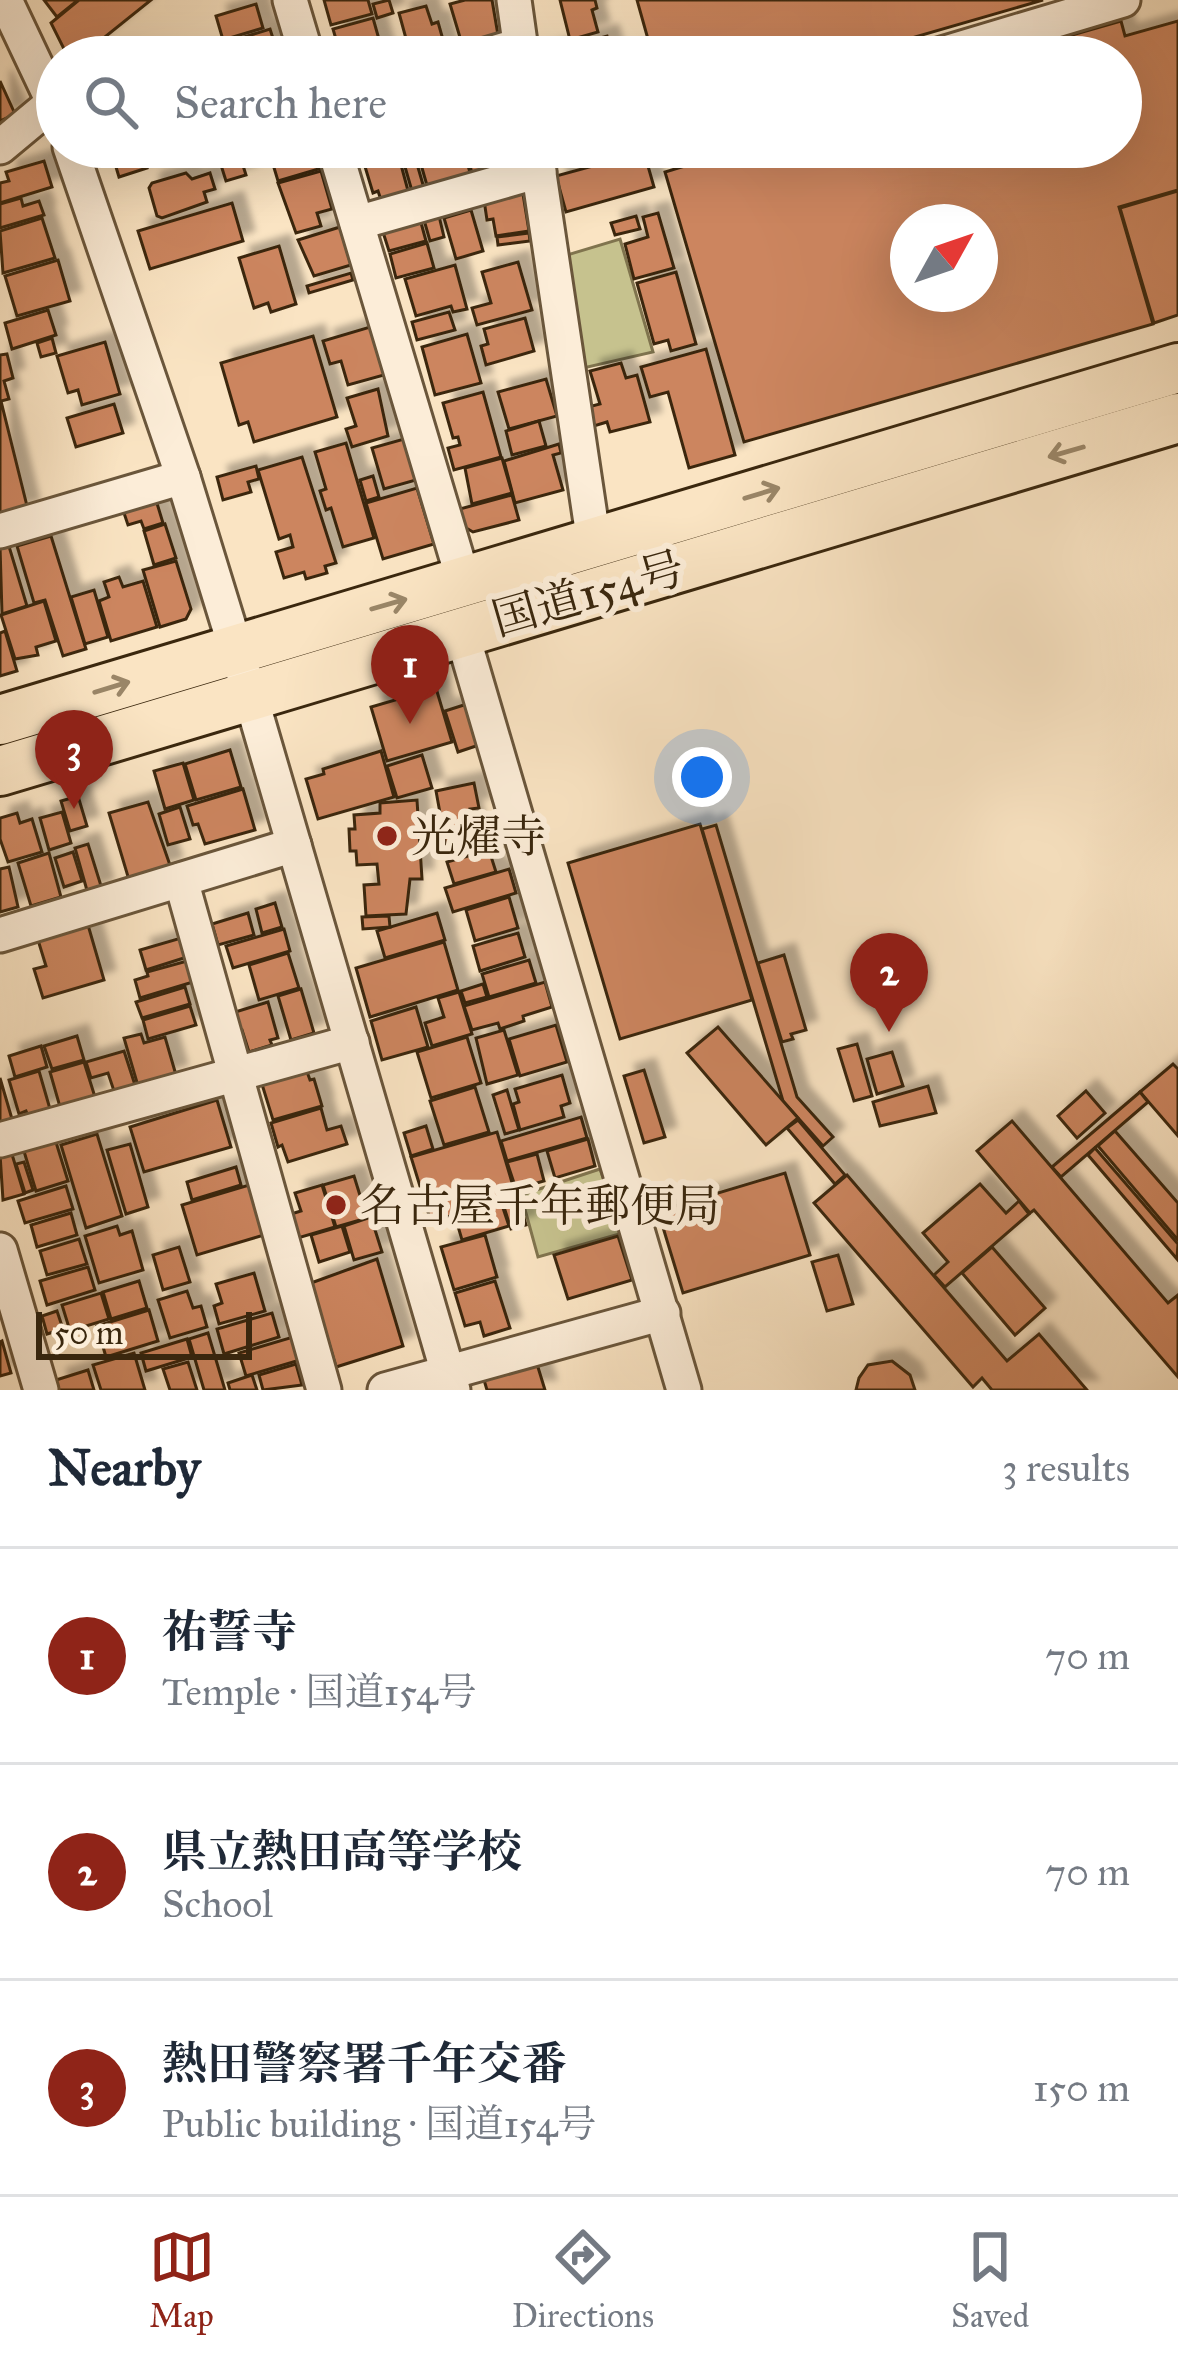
<!DOCTYPE html>
<html lang="en">
<head>
<meta charset="utf-8">
<style>
	:root { --surface:#fff; --page:#f2f2f3; --text:#1f2937; --muted:#747a83; --line:#e0e1e3; --accent:#8f2418 }
	body { margin:0; font-family:"IM FELL Great Primer","Noto Serif JP",serif; background:var(--page); color:var(--text) }
	.compass { position:absolute; left:890px; top:204px; width:108px; height:108px; border-radius:50%; background:var(--surface); box-shadow:0 12px 48px #0002; rotate:50deg }
	.scale { position:absolute; left:36px; bottom:30px; width:216px; box-sizing:border-box; padding-left:12px; border:6px solid #3a270e; border-top:0; font-size:33px; line-height:42px; white-space:nowrap; color:#3a270e; -webkit-text-stroke:9px #fcedd8; paint-order:stroke }
	.you { position:absolute; left:702px; top:777px; width:42px; height:42px; margin:-30px; border:9px solid #fff; border-radius:50%; background:#1a73e8; box-shadow:0 0 0 18px #1a73e833 }
	.badge { display:grid; place-items:center; width:78px; height:78px; border-radius:50%; background:var(--accent); color:#fff; font-size:39px; font-weight:700 }
	.pin { position:absolute; translate:-50% -99px; filter:drop-shadow(0 3px 6px #0008) }
	.pin::after { content:''; position:absolute; top:63px; width:42px; height:36px; background:inherit; clip-path:polygon(0 0,100% 0,50% 100%) }
	.list { margin:0; padding:0; list-style:none }
	h2 { display:flex; justify-content:space-between; align-items:center; height:156px; margin:0; padding:0 48px; font-size:51px }
	h2 small { font-size:39px; font-weight:400; color:var(--muted) }
	.list li { display:grid; grid-template-columns:78px 1fr auto; gap:36px; align-items:center; box-sizing:border-box; height:216px; padding:0 48px; border-top:3px solid var(--line) }
	.list b { display:block; font-size:45px; white-space:nowrap }
	.list p { margin:0; font-size:39px; white-space:nowrap; color:var(--muted) }
	.list em { font-size:39px; font-style:normal; color:var(--muted) }
	.icon { flex:none; width:66px; height:66px; fill:none; stroke:currentColor; stroke-width:2; stroke-linecap:round; stroke-linejoin:round }
	.map { position:relative; flex:none; width:1178px; height:1390px; overflow:hidden }
	.search { position:absolute; background:var(--surface); box-shadow:0 12px 48px #0002; left:36px; right:36px; top:36px; height:132px; display:flex; align-items:center; gap:30px; box-sizing:border-box; padding:0 42px; border-radius:66px; color:var(--muted); font-size:45px }
	.sheet { height:804px; background:var(--surface) }
	nav { display:flex; justify-content:space-around; align-items:center; box-sizing:border-box; height:168px; border-top:3px solid var(--line); background:var(--surface); font-size:33px; color:var(--muted) }
	nav a { display:grid; justify-items:center; gap:6px }
	nav .on { color:var(--accent) }
	.map>svg:first-child { display:block }
</style>
</head>
<body>
<div class="map">
<svg width="1178" height="1390" viewBox="0 0 1178 1390">
	<defs>
		<filter id="shadow"><feDropShadow dx="11" dy="-11" stdDeviation="3" flood-color="#0004"/></filter>
	</defs>
	<rect width="100%" height="100%" fill="#fae4c3"/>
	<filter id="stains"><feTurbulence type="fractalNoise" baseFrequency=".00167" numOctaves="4"/><feColorMatrix values="0 0 0 0 .2 0 0 0 0 .09 0 0 0 0 .02 0 0 0 .5 -.17"/></filter>
	<radialGradient id="worn" r=".72"><stop offset=".6" stop-color="#630" stop-opacity="0"/><stop offset="1" stop-color="#630" stop-opacity=".3"/></radialGradient>
	<g fill="#c6c28e" stroke="#80744e" stroke-width="3">
		<path d="M620,239L653,352L579,369L567,255Z"/>
		<path d="M600,1169L623,1233L538,1257L521,1195Z"/>
	</g>
	<g fill="#cc855e" stroke="#3a270e" stroke-width="3" fill-rule="evenodd" filter="url(#shadow)">
		<path d="M44,0H78L57,17Z"/>
		<path d="M79,0H151L80,57H68L51,23Z"/>
		<path d="M324,0H368L372,14L331,25Z"/>
		<path d="M389,0L393,13L377,18L373,4Z"/>
		<path d="M465,0H492L499,41L464,51L450,4Z"/>
		<path d="M560,0H595L597,8L592,10L598,32L570,40Z"/>
		<path d="M637,0H1043L846,57H653Z"/>
		<path d="M256,4L263,28L223,40L216,16Z"/>
		<path d="M426,6L432,24L438,22L447,54L411,57L399,13Z"/>
		<path d="M373,18L384,57H336L333,47L338,46L333,29Z"/>
		<path d="M1121,21L1125,36L1178,21V190L1119,207L1153,324L744,442L665,172L708,159L704,147H1121V57H995ZM908,222H980V294H908Z"/>
		<path d="M270,29L278,54L226,57L230,52L228,42Z"/>
		<path d="M607,36L613,57H538V55Z"/>
		<path d="M0,81L15,114L0,121Z"/>
		<path d="M110,147H140L147,168L119,177Z"/>
		<path d="M268,147H316L322,168L278,181L272,161L281,159L279,149L270,152Z"/>
		<path d="M416,147H463L472,180L428,189Z"/>
		<path d="M465,147H490L493,155L486,157L491,172L473,177Z"/>
		<path d="M492,147H517L520,156L514,164L498,169Z"/>
		<path d="M397,150L410,198L383,206L378,191L373,193L363,160Z"/>
		<path d="M644,152L654,187L566,212L556,176Z"/>
		<path d="M240,156L246,175L226,181L220,162Z"/>
		<path d="M415,157L426,195L414,198L403,160Z"/>
		<path d="M44,161L52,187L0,203V183L9,181L6,172Z"/>
		<path d="M321,171L332,209L317,213L321,226L296,233L278,183Z"/>
		<path d="M186,173L192,179L210,173L215,189L204,192L207,202L162,218L157,216L149,188L152,183Z"/>
		<path d="M1178,191V315L1154,323L1120,208Z"/>
		<path d="M523,194L529,231L496,236L493,219L487,220L484,200Z"/>
		<path d="M21,198L23,206L39,201L44,215L0,228V204Z"/>
		<path d="M232,203L243,241L150,269L138,231Z"/>
		<path d="M471,210L483,251L456,259L444,218Z"/>
		<path d="M658,213L674,268L634,279L625,244L648,237L643,217Z"/>
		<path d="M439,216L444,237L430,241L424,220Z"/>
		<path d="M636,216L640,229L615,235L611,223Z"/>
		<path d="M42,218L55,258L3,273L0,231Z"/>
		<path d="M420,219L426,241L389,251L382,229Z"/>
		<path d="M340,227L351,265L314,276L298,240Z"/>
		<path d="M529,233L530,241L498,245L497,237Z"/>
		<path d="M427,243L434,268L396,278L390,254Z"/>
		<path d="M279,246L296,304L271,312L268,303L254,308L239,258Z"/>
		<path d="M58,260L70,301L17,316L5,276Z"/>
		<path d="M518,262L532,310L477,325L472,308L491,303L482,272Z"/>
		<path d="M455,265L467,309L453,312L451,306L416,316L405,279Z"/>
		<path d="M676,272L696,344L671,351L668,340L654,344L637,283Z"/>
		<path d="M351,273L353,280L309,293L307,286Z"/>
		<path d="M48,310L56,335L12,349L5,323Z"/>
		<path d="M449,312L455,330L417,340L412,322Z"/>
		<path d="M525,318L534,351L486,365L481,346L488,344L484,329Z"/>
		<path d="M370,327L384,375L348,385L341,361L330,364L323,341Z"/>
		<path d="M467,334L481,383L435,395L422,347Z"/>
		<path d="M313,336L337,417L254,442L248,422L239,425L221,363Z"/>
		<path d="M52,338L56,353L41,357L37,343Z"/>
		<path d="M105,342L120,394L82,405L78,390L68,393L57,356Z"/>
		<path d="M706,349L735,455L689,468L668,392L650,397L641,367Z"/>
		<path d="M7,354L13,378L4,381L9,399L1,401L28,510L0,516V355Z"/>
		<path d="M621,363L626,378L637,375L650,422L610,432L607,422L594,426L588,407L600,404L590,371Z"/>
		<path d="M546,379L557,416L509,429L498,392Z"/>
		<path d="M378,389L388,436L352,447L346,429L356,426L347,398Z"/>
		<path d="M483,392L501,457L454,470L448,448L460,445L458,437L453,438L443,403Z"/>
		<path d="M114,404L123,433L76,447L67,418Z"/>
		<path d="M539,421L546,446L512,455L506,431Z"/>
		<path d="M404,439L416,480L384,489L372,448Z"/>
		<path d="M346,443L374,538L343,547L331,508L326,510L320,491L326,489L315,452Z"/>
		<path d="M559,444L561,453L553,455L563,490L515,503L504,461Z"/>
		<path d="M302,457L336,563L325,566L327,573L306,579L304,572L284,578L276,552L293,547L290,535L279,539L258,470Z"/>
		<path d="M502,458L512,493L472,504L465,468Z"/>
		<path d="M256,466L259,479L248,482L251,492L223,500L217,477Z"/>
		<path d="M373,476L379,497L366,501L360,480Z"/>
		<path d="M417,488L434,544L383,559L366,503Z"/>
		<path d="M512,495L519,520L473,532L461,525L456,510Z"/>
		<path d="M156,500L163,523L144,529L141,521L128,525L123,510Z"/>
		<path d="M165,524L176,558L154,565L144,531Z"/>
		<path d="M51,536L86,649L63,656L45,600L34,603L17,546Z"/>
		<path d="M8,543L27,606L2,614L0,546Z"/>
		<path d="M176,561L191,609L186,619L160,627L143,570Z"/>
		<path d="M119,577L123,587L143,581L157,627L111,641L99,601L109,597L104,582Z"/>
		<path d="M94,590L108,637L85,644L71,597Z"/>
		<path d="M44,601L56,641L36,647L38,655L15,659L1,615Z"/>
		<path d="M5,631L17,671L0,676V633Z"/>
		<path d="M436,688L452,742L387,761L371,707Z"/>
		<path d="M467,704L479,745L458,752L445,711Z"/>
		<path d="M230,750L241,787L196,800L185,764Z"/>
		<path d="M381,751L394,797L318,819L306,779L324,774L323,769Z"/>
		<path d="M422,755L432,788L397,798L387,766Z"/>
		<path d="M183,763L194,800L165,809L154,771Z"/>
		<path d="M474,783L479,808L470,809L478,852L448,857L436,791Z"/>
		<path d="M243,789L255,830L205,844L198,824L193,825L187,806Z"/>
		<path d="M78,796L87,826L70,831L61,801Z"/>
		<path d="M417,800L422,879H410L406,914L366,916L364,885L379,884L377,864L357,865L356,851H350L349,829H355L354,815L380,813V803Z"/>
		<path d="M148,802L171,868L129,880L109,813Z"/>
		<path d="M180,807L190,839L168,845L159,814Z"/>
		<path d="M62,812L71,843L49,850L40,818Z"/>
		<path d="M17,813L20,823L32,819L42,852L8,862L0,839V818Z"/>
		<path d="M700,824L752,1000L620,1039L568,863Z"/>
		<path d="M716,825L797,1097L833,1137L823,1146L783,1101L702,829Z"/>
		<path d="M88,844L102,889L88,894L75,848Z"/>
		<path d="M489,850L496,872L454,884L447,862Z"/>
		<path d="M73,852L82,881L64,887L55,858Z"/>
		<path d="M49,853L61,897L31,906L18,863Z"/>
		<path d="M9,867L18,907L0,912V869Z"/>
		<path d="M509,869L516,893L453,912L445,888Z"/>
		<path d="M509,897L518,928L475,941L466,910Z"/>
		<path d="M275,903L282,927L262,933L256,909Z"/>
		<path d="M248,913L254,935L218,945L212,924Z"/>
		<path d="M437,913L445,940L385,958L377,931Z"/>
		<path d="M389,916L390,927L363,929L362,917Z"/>
		<path d="M88,925L104,980L43,998L34,969L46,966L38,940Z"/>
		<path d="M284,929L290,951L233,968L226,946Z"/>
		<path d="M518,933L525,957L480,971L473,946Z"/>
		<path d="M181,938L187,957L146,970L140,950Z"/>
		<path d="M444,942L458,990L370,1017L356,968Z"/>
		<path d="M288,953L299,988L259,1000L249,965Z"/>
		<path d="M784,955L806,1030L791,1034L793,1039L782,1042L758,963Z"/>
		<path d="M529,960L536,983L489,997L482,974Z"/>
		<path d="M187,961L193,982L140,998L135,980L148,976L147,972Z"/>
		<path d="M545,982L552,1007L523,1016L524,1021L500,1029L498,1023L472,1030L464,1006Z"/>
		<path d="M483,984L487,997L465,1003L461,991Z"/>
		<path d="M185,987L190,1004L142,1018L136,1002Z"/>
		<path d="M301,989L314,1033L291,1040L278,996Z"/>
		<path d="M459,992L472,1034L432,1046L425,1023L444,1017L438,998Z"/>
		<path d="M268,1002L278,1038L270,1040L272,1045L249,1052L242,1030L237,1031L232,1013Z"/>
		<path d="M190,1006L196,1025L148,1039L143,1020Z"/>
		<path d="M416,1007L428,1047L382,1060L371,1021Z"/>
		<path d="M556,1025L567,1062L520,1076L509,1039Z"/>
		<path d="M718,1027L798,1118L766,1145L687,1053Z"/>
		<path d="M504,1030L518,1075L487,1084L476,1038Z"/>
		<path d="M141,1034L144,1043L165,1037L176,1075L138,1086L124,1038Z"/>
		<path d="M77,1036L84,1060L52,1069L44,1046Z"/>
		<path d="M467,1037L481,1083L431,1098L417,1052Z"/>
		<path d="M857,1044L872,1096L854,1101L838,1049Z"/>
		<path d="M41,1046L47,1067L15,1077L9,1056Z"/>
		<path d="M124,1051L135,1085L114,1091L108,1073L91,1078L86,1062Z"/>
		<path d="M892,1052L903,1086L877,1094L867,1059Z"/>
		<path d="M84,1062L95,1097L60,1107L50,1072Z"/>
		<path d="M1173,1064L1178,1069V1136L1140,1092Z"/>
		<path d="M306,1069L310,1080L314,1079L322,1106L273,1120L261,1081Z"/>
		<path d="M644,1070L665,1137L644,1143L624,1076Z"/>
		<path d="M39,1071L50,1109L28,1116L26,1111L19,1114L9,1080Z"/>
		<path d="M562,1075L570,1103L561,1106L564,1117L520,1130L513,1104L519,1102L515,1089Z"/>
		<path d="M0,1078L12,1119L0,1122Z"/>
		<path d="M928,1086L936,1113L880,1126L873,1102Z"/>
		<path d="M475,1087L489,1132L444,1145L430,1101Z"/>
		<path d="M507,1090L519,1130L505,1134L493,1095Z"/>
		<path d="M1086,1091L1105,1113L1077,1138L1058,1116Z"/>
		<path d="M1140,1092L1148,1102L1061,1177L1052,1167Z"/>
		<path d="M217,1100L231,1147L144,1172L130,1127Z"/>
		<path d="M321,1108L327,1130L341,1126L347,1144L288,1162L282,1145L278,1147L271,1123Z"/>
		<path d="M581,1117L587,1138L507,1161L501,1141Z"/>
		<path d="M798,1120L845,1175L835,1184L787,1128Z"/>
		<path d="M1012,1121L1168,1303L1178,1295V1377L1034,1210L1030,1213L977,1151Z"/>
		<path d="M426,1126L433,1149L411,1156L404,1133Z"/>
		<path d="M1115,1131L1178,1203V1240L1098,1146Z"/>
		<path d="M497,1132L516,1196L431,1222L411,1157Z"/>
		<path d="M97,1134L122,1216L86,1228L61,1145Z"/>
		<path d="M55,1139L68,1181L36,1191L23,1148Z"/>
		<path d="M588,1139L595,1166L555,1178L547,1151Z"/>
		<path d="M130,1144L148,1207L126,1214L107,1150Z"/>
		<path d="M1095,1148L1178,1244L1177,1259L1088,1155Z"/>
		<path d="M11,1151L24,1194L3,1200L0,1154Z"/>
		<path d="M537,1154L544,1181L516,1189L507,1162Z"/>
		<path d="M24,1162L33,1190L25,1193L16,1164Z"/>
		<path d="M236,1167L241,1185L192,1200L187,1182Z"/>
		<path d="M785,1173L810,1255L683,1293L658,1211Z"/>
		<path d="M847,1175L1007,1361L1039,1334L1087,1390H992L982,1378L973,1387L814,1203Z"/>
		<path d="M354,1176L367,1218L336,1227L323,1185Z"/>
		<path d="M980,1184L1006,1213L1019,1201L1029,1214L945,1287L934,1275L948,1262L923,1233Z"/>
		<path d="M249,1185L264,1235L197,1255L182,1205Z"/>
		<path d="M322,1185L335,1227L298,1238L291,1214L301,1211L295,1193Z"/>
		<path d="M66,1186L73,1209L25,1223L18,1201Z"/>
		<path d="M501,1202L509,1226L462,1240L455,1216Z"/>
		<path d="M514,1204L517,1213L522,1211L526,1225L511,1229L504,1207Z"/>
		<path d="M71,1213L77,1235L37,1247L31,1225Z"/>
		<path d="M371,1217L382,1252L354,1260L344,1226Z"/>
		<path d="M117,1226L120,1235L132,1231L143,1270L99,1283L85,1236Z"/>
		<path d="M342,1226L350,1252L319,1262L311,1235Z"/>
		<path d="M485,1235L497,1277L454,1290L441,1247Z"/>
		<path d="M618,1236L632,1280L568,1299L554,1255Z"/>
		<path d="M79,1239L87,1264L47,1275L40,1251Z"/>
		<path d="M179,1247L190,1282L163,1290L153,1255Z"/>
		<path d="M992,1247L1045,1308L1015,1335L962,1273Z"/>
		<path d="M838,1255L853,1304L827,1311L812,1262Z"/>
		<path d="M377,1259L403,1346L336,1367L311,1283Z"/>
		<path d="M88,1267L95,1290L47,1305L40,1281Z"/>
		<path d="M254,1273L265,1311L219,1324L214,1306L222,1303L216,1284Z"/>
		<path d="M139,1281L147,1308L111,1319L103,1292Z"/>
		<path d="M495,1281L510,1328L484,1336L480,1322L465,1326L455,1293Z"/>
		<path d="M187,1291L193,1308L201,1306L207,1327L170,1338L158,1300Z"/>
		<path d="M101,1293L109,1319L70,1331L62,1305Z"/>
		<path d="M149,1310L158,1341L106,1357L97,1326Z"/>
		<path d="M57,1311L63,1329L47,1334L42,1316Z"/>
		<path d="M272,1313L279,1337L224,1354L217,1329Z"/>
		<path d="M208,1333L225,1390H204L189,1339Z"/>
		<path d="M293,1337L300,1360L246,1376L239,1353Z"/>
		<path d="M187,1339L192,1357L146,1371L141,1353Z"/>
		<path d="M2,1341L11,1373L0,1376V1342Z"/>
		<path d="M134,1353L145,1390H101L93,1365Z"/>
		<path d="M892,1361L910,1375L915,1390H856L859,1378L868,1365Z"/>
		<path d="M188,1362L197,1390H170L163,1369Z"/>
		<path d="M296,1364L302,1385L263,1390L259,1375Z"/>
		<path d="M537,1364L545,1390H487L484,1380Z"/>
		<path d="M88,1370L94,1390H59L56,1380Z"/>
		<path d="M252,1375L257,1390H230L228,1383Z"/>
	</g>
	<g fill="none" stroke-linecap="round" stroke-linejoin="round">
		<g stroke="#6a563b" stroke-width="39">
			<g id="minor">
				<path d="M5,0L57,110"/>
				<path d="M290,0L307,57"/>
				<path d="M514,0L522,57"/>
				<path d="M479,57L520,45"/>
				<path d="M932,57L1123,0"/>
				<path d="M0,147L54,102"/>
				<path d="M70,147L183,477L251,698L453,1390"/>
				<path d="M334,147L464,582"/>
				<path d="M535,147L594,543"/>
				<path d="M357,223L539,171"/>
				<path d="M0,531L183,477"/>
				<path d="M461,630L684,1390"/>
				<path d="M181,880L324,1390"/>
				<path d="M0,935L294,845"/>
				<path d="M0,1140L352,1042"/>
				<path d="M0,1250L41,1390"/>
				<path d="M385,1390L663,1313"/>
			</g>
		</g>
		<g stroke="#3a270e" stroke-width="54">
			<g id="highway">
				<path d="M0,720L1178,368"/>
				<path d="M0,771L1178,418"/>
			</g>
		</g>
		<use href="#minor" stroke="#fcedd8" stroke-width="33"/>
		<use href="#highway" stroke="#fae4c3" stroke-width="48"/>
	</g>
	<defs><path id="oneway-shaft" d="M-6 0H5M1.5-3L5.5 0L1.5 3" fill="none" stroke-width="1.6" stroke-linecap="round" stroke-linejoin="round" transform="scale(3)"/></defs>
	<g stroke="#9a8668">
		<use href="#oneway-shaft" transform="translate(1066 452) rotate(164)"/>
		<use href="#oneway-shaft" transform="translate(762 493) rotate(-17)"/>
		<use href="#oneway-shaft" transform="translate(389 604) rotate(-16)"/>
		<use href="#oneway-shaft" transform="translate(112 687) rotate(-17)"/>
	</g>
	<g fill="#8f2418" stroke="#fcedd8" stroke-width="4.5">
		<circle cx="387" cy="836" r="12"/>
		<circle cx="336" cy="1205" r="12"/>
	</g>
	<g text-anchor="middle" stroke-width="12" stroke-linejoin="round" paint-order="stroke">
		<g font-size="45" fill="#3a270e" stroke="#fcedd8">
			<text transform="translate(588 593) rotate(-16)" y="16">国道154号</text>
		</g>
		<g font-size="45" fill="#3a270e" stroke="#fcedd8" text-anchor="start">
			<text x="411" y="852">光燿寺</text>
			<text x="360" y="1221">名古屋千年郵便局</text>
		</g>
	</g>
	<rect width="100%" height="100%" filter="url(#stains)"/>
	<rect width="100%" height="100%" fill="url(#worn)"/>
</svg>
<svg class="compass" viewBox="-18 -18 36 36"><path d="M0-13l5 13h-10z" fill="#e53935"/><path d="M0 13l5-13h-10z" fill="#747a83"/></svg>
<div class="scale">50 m</div>
<div class="you"></div>
<div class="pin badge" style="left:410px;top:724px">1</div>
<div class="pin badge" style="left:889px;top:1032px">2</div>
<div class="pin badge" style="left:74px;top:809px">3</div>
<div class="search"><svg class="icon" aria-label="search" viewBox="0 0 24 24"><circle cx="10" cy="10" r="6"/><path d="M15 15l6 6"/></svg>Search here</div>
</div>
<section class="sheet">
<h2>Nearby<small>3 results</small></h2>
<ul class="list">
<li><span class="badge">1</span><div><b>祐誓寺</b><p>Temple · 国道154号</p></div><em>70 m</em></li>
<li><span class="badge">2</span><div><b>県立熱田高等学校</b><p>School</p></div><em>70 m</em></li>
<li><span class="badge">3</span><div><b>熱田警察署千年交番</b><p>Public building · 国道154号</p></div><em>150 m</em></li>
</ul>
</section>
<nav>
<a class="on"><svg class="icon" aria-label="map" viewBox="0 0 24 24"><path d="M3 6l6-2 6 2 6-2v14l-6 2-6-2-6 2zM9 4v14M15 6v14"/></svg>Map</a>
<a><svg class="icon" aria-label="directions" viewBox="0 0 24 24"><path d="M12 3l9 9-9 9-9-9zM9 14v-3h6M13 9l2 2-2 2"/></svg>Directions</a>
<a><svg class="icon" aria-label="saved" viewBox="0 0 24 24"><path d="M7 4h10v16l-5-4-5 4z"/></svg>Saved</a>
</nav>
</body>
</html>
